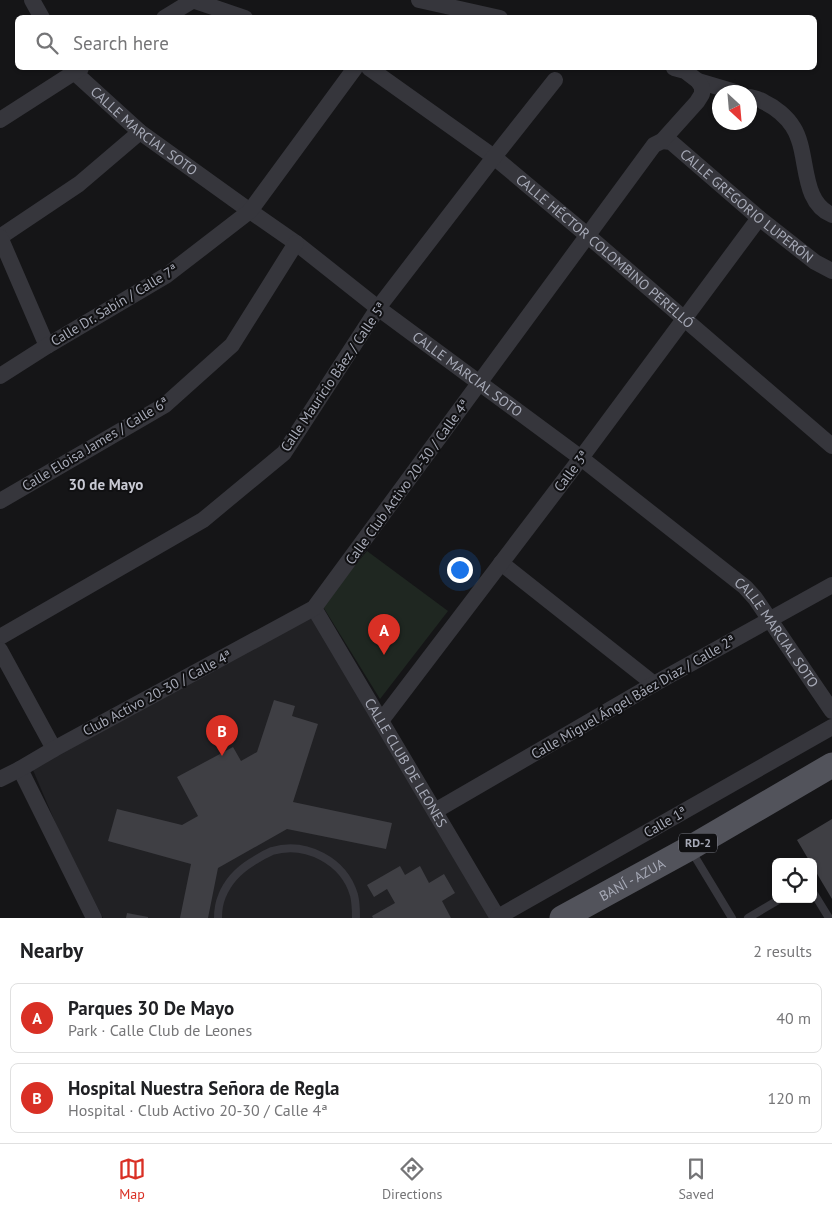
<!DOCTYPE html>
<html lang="en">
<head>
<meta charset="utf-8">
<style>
	:root { --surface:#fff; --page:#f6f6f6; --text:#202124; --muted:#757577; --line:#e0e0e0; --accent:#d93025 }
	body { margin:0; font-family:"PT Sans",sans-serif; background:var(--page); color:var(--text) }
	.controls { position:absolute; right:15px; bottom:15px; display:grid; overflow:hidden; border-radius:8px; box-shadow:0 1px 4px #0004 }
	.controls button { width:45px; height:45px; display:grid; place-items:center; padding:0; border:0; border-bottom:1px solid var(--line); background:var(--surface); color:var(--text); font:25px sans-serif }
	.compass { position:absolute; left:712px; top:85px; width:45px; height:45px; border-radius:50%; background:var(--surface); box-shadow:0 1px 4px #0004; rotate:154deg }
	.you { position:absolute; left:459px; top:569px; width:18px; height:18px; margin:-12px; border:4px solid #fff; border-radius:50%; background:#1a73e8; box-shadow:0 0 0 8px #1a73e833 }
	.badge { display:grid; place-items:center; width:32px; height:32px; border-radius:50%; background:var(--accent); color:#fff; font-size:16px; font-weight:700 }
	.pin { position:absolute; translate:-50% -41px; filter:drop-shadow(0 1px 2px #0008) }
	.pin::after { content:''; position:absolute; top:26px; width:18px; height:15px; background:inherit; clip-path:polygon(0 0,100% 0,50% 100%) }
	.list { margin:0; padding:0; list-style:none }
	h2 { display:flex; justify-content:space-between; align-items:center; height:65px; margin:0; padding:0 20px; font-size:21px }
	h2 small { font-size:16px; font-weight:400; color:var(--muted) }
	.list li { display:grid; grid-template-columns:32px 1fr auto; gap:15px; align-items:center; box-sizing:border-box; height:70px; margin:0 10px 10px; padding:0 10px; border:1px solid var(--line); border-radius:8px }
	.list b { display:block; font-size:19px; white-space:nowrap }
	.list p { margin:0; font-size:16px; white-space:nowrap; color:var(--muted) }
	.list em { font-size:16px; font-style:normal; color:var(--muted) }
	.icon { flex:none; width:28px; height:28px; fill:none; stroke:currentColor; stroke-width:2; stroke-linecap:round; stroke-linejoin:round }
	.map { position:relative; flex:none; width:832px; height:918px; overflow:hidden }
	.search { position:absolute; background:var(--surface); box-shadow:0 1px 4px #0004; left:15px; right:15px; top:15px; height:55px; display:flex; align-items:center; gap:12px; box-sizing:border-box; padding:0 18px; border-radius:8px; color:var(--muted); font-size:19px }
	.sheet { height:225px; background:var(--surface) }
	nav { display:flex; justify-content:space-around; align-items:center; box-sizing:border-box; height:70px; border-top:1px solid var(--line); background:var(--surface); font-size:14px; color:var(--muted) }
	nav a { display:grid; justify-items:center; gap:2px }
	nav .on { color:var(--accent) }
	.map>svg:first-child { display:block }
</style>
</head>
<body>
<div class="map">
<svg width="832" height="918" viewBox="0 0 832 918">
	<rect width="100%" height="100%" fill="#151517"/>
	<path fill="#212124" d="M314,608L498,918H103L58,829L30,763Z"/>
	<path fill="#1f2721" d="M367,551L448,611L380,699L322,605Z"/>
	<g fill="#3f3f44">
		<path d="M274,700L295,706L292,716L318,724L293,802L392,823L386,849L287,829L218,868L208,918H180L191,864L108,841L117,809L182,825L198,816L177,777L233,747L241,761L257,752Z"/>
		<path d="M832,819V899L813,867V862H810L797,840Z"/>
		<path d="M400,866L405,875L420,866L429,883L444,874L455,893L442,901L451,918H373L372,916L395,903L387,889L374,897L367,885Z"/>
		<path d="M127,913L148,917V918H126Z"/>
	</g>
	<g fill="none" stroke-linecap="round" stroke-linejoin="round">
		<g stroke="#36363c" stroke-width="8">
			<path d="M692,852L732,918"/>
			<path d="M813,892L829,918"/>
			<path d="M218,918C218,910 219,903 222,896C228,881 239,870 252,862C258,858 265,854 272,851C306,841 344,861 354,895C356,903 356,910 356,918"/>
			<path d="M748,918L780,899"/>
		</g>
		<g stroke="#36363c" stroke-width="16">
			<path d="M32,0L42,18"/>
			<path d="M192,0L245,18"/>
			<path d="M419,0L500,18"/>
			<path d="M164,18L192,1"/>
			<path id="s1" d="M72,68L74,72L140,132L250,211L296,243L378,308L581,458L745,587L755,598L832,711"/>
			<path id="s2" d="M369,68L494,157L587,235L832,446"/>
			<path d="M698,81L735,92"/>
			<path d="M750,97C754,98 760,99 764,102C775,107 787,117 793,127C810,153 799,201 832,215"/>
			<path d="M0,120L81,68"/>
			<path id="s3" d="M662,141L671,142L759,218L815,262L832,271"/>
			<path d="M0,237L79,184L140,132"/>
			<path d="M0,237L47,346"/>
			<path d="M0,376L47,346L167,275L250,211L355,68"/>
			<path d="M0,501L165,405L232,345L296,243"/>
			<path d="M501,563L654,684"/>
			<path id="s4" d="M314,608L498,918"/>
			<path d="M0,637L203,520L284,453L378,308L494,157L555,80"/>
			<path d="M0,650L54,749"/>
			<path d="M381,721L581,458L759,218"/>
			<path d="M20,769L94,918"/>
			<path d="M0,779L20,769L54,749L314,608L654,145L662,141L697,102L702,94V87L698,81L685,71L674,68"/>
			<path d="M435,811L654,684L832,585"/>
			<path d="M498,917L832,727"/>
		</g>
		<path stroke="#52535b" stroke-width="25" id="s5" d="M562,918L690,848L832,765"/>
	</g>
	<g text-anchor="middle" stroke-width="4" stroke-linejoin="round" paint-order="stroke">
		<rect fill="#101012" stroke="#7a7c86" stroke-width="1" x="679" y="833.5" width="38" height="19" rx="4"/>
		<g font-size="12" font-weight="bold" fill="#a7aab7">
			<text x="698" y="847">RD-2</text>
		</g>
		<g font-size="14" fill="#a7aab7" stroke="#101012">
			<text dy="5" stroke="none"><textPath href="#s1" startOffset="96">CALLE MARCIAL SOTO</textPath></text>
			<text dy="5" stroke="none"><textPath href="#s3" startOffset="108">CALLE GREGORIO LUPERÓN</textPath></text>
			<text dy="5" stroke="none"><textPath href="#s2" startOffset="299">CALLE HÉCTOR COLOMBINO PERELLÓ</textPath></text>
			<text transform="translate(114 305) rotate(-31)" y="5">Calle Dr. Sabín / Calle 7ª</text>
			<text dy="5" stroke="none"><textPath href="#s1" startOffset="501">CALLE MARCIAL SOTO</textPath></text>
			<text transform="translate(333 377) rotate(-56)" y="5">Calle Mauricio Báez / Calle 5ª</text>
			<text transform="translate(95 444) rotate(-31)" y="5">Calle Eloisa James / Calle 6ª</text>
			<text transform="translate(571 471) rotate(-53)" y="5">Calle 3ª</text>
			<text transform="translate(407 482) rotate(-54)" y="5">Calle Club Activo 20-30 / Calle 4ª</text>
			<text dy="5" stroke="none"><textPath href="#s1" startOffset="906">CALLE MARCIAL SOTO</textPath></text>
			<text transform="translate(157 693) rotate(-28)" y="5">Club Activo 20-30 / Calle 4ª</text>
			<text transform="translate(633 697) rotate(-30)" y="5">Calle Miguel Ángel Báez Díaz / Calle 2ª</text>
			<text dy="5" stroke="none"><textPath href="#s4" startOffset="180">CALLE CLUB DE LEONES</textPath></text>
			<text transform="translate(665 822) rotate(-30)" y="5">Calle 1ª</text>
			<text dy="5" stroke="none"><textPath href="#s5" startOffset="80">BANÍ - AZUA</textPath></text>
		</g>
		<g font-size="15" font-weight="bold" fill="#c8c9d3" stroke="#101012">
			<text x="106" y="490">30 de Mayo</text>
		</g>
	</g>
</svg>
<div class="controls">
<button><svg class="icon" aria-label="locate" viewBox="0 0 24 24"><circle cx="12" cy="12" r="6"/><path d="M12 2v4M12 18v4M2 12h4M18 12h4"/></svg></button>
</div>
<svg class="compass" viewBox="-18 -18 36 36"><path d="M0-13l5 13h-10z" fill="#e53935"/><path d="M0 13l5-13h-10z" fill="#757577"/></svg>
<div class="you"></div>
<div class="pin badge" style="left:384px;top:655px">A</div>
<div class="pin badge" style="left:222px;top:756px">B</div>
<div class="search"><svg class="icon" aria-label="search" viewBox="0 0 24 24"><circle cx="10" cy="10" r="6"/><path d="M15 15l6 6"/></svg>Search here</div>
</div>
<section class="sheet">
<h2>Nearby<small>2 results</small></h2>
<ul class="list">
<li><span class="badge">A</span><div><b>Parques 30 De Mayo</b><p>Park · Calle Club de Leones</p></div><em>40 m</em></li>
<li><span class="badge">B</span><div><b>Hospital Nuestra Señora de Regla</b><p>Hospital · Club Activo 20-30 / Calle 4ª</p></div><em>120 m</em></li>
</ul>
</section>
<nav>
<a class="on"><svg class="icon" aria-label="map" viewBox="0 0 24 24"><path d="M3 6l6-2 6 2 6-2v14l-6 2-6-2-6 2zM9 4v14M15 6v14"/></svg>Map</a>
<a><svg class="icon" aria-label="directions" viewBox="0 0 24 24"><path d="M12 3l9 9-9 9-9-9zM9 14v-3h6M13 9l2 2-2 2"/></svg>Directions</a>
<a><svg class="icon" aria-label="saved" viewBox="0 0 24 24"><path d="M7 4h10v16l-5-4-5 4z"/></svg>Saved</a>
</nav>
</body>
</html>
